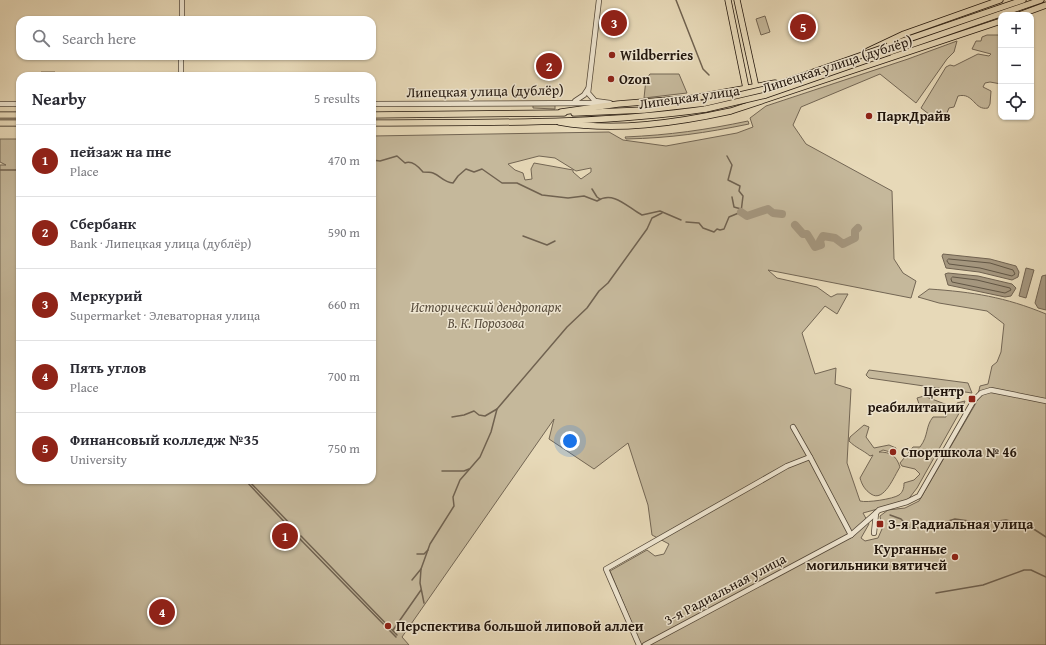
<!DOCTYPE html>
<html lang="en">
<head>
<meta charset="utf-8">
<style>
	:root { --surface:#fff; --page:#f7f7f7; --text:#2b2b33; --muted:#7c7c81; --line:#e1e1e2; --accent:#8f2418 }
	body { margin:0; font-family:"Gentium Book Plus",serif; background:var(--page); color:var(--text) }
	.controls { position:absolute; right:12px; top:12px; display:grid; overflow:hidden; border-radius:8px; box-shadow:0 1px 3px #0004 }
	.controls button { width:36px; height:36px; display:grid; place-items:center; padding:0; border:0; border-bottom:1px solid var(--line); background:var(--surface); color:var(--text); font:20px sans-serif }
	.you { position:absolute; left:570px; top:441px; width:14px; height:14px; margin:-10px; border:3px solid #fff; border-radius:50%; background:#1a73e8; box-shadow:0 0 0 6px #1a73e833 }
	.badge { display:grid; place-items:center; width:26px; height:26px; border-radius:50%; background:var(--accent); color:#fff; font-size:13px; font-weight:700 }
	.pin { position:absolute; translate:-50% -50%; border:2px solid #fff; box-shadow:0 1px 4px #0006 }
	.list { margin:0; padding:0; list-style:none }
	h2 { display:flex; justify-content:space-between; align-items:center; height:52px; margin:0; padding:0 16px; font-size:17px }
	h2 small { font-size:13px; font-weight:400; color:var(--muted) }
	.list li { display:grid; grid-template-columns:26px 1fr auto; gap:12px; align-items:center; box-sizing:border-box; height:72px; padding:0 16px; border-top:1px solid var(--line) }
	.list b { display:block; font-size:15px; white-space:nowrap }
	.list p { margin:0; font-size:13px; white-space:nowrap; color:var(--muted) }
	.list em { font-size:13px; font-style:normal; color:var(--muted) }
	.icon { flex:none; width:22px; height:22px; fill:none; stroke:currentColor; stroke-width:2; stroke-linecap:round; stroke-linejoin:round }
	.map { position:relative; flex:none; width:1046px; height:645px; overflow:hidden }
	.search { position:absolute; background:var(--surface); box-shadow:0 1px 3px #0004; left:16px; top:16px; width:360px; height:44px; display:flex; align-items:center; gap:10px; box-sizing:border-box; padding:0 14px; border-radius:12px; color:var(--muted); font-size:15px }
	.panel { position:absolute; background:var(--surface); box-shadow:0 1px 3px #0004; left:16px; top:72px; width:360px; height:412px; border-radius:12px }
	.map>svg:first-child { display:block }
</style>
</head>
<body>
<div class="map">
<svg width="1046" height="645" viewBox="0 0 1046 645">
	<rect width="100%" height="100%" fill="#e7d9b8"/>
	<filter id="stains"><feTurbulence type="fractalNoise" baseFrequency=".005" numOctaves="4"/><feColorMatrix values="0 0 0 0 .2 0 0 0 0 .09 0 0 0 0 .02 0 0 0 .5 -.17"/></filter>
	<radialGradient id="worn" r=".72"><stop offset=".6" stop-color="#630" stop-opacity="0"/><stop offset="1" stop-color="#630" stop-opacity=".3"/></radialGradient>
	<g fill="#c5b89b" stroke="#736654" fill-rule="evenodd">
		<path d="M765,16L770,32L761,35L756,19Z"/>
		<path d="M987,35H1001V84L990,82L985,83L983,87L991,91L990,104L988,108C974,111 974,92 958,96L954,107L949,108L944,120L934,118L921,108L946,67L950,65L954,66L978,54L989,56L991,54L972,49L976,41H981L982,37Z"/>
		<path d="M957,41L954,52L947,59L916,103L880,74L801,107L793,125L806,144L892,191L894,259L903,273L916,281L911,298L768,270L777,278L817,287L831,297L837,294H848L837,314L825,306L802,333L815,374L836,368L835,384L851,389L847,463L860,501C867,503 893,499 899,495C903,492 904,488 904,483L914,480L920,474L915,469L902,466L900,463L913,447H920C929,435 925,427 933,417H946L945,412L932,411L919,404L917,398L924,396L958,409L957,403L965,401L962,408L917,488L907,501L863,513L869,524L861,538L865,541L878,538L882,529L880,516L888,510L905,508L919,501L976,403L980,386L988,384L992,366L997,362L1001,352L1004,324L987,311L939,303L918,297L929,289C973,292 1005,297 1046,314V645H641L610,571L647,550L655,556L664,554L669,544L652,535L648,505L628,443L594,469L549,439L554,419L402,637L409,645H0V165H6L0,162V139H20V480H372V136L609,132L623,140L666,146L737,133L753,127L750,118L766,106L908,59ZM539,156L555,158L576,171L591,168V172L581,179L573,172V170L534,163L531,169L532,179L525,180L523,173L515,170L508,164Z"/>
		<path d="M41,72H55L57,76H39Z"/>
		<path d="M650,74H679L687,93L644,98L646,79Z"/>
		<path d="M533,104H555V109L533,108Z"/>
		<path d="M748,121L749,124C705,133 671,138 626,139L625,137C670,135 705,130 748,121Z"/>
		<path d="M869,370L968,383L972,393L869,378L866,375Z"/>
		<path d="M864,425L869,427L866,437L874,448L889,445L896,448L894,453L883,450L879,452C890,452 896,455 900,467C894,476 884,503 871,494C865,490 862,485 860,478L873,455L870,456C863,450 856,448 849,441L850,437Z"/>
	</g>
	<g fill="#a4967e" stroke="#706250">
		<path d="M943,254L990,259L1016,266L1019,272L1018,277L1012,280L979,272L946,268L942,256Z"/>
		<path d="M1026,268L1034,270L1026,298L1019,296Z"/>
		<path d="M948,273L978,276L1012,284L1016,288L1011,296L1005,297L948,285L945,274Z"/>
		<path d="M1046,275V310L1038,308L1035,303L1042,276Z"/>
	</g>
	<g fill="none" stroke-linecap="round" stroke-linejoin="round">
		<g stroke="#625645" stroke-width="1">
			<path d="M949,259L990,263L1013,270L1015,274L1012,276L980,268L949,264L947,261Z"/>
			<path d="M953,277L977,280L1010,288L1011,290L1005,293L952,282L951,279Z"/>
		</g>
		<g stroke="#706250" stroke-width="1.5">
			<path d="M676,0L703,69L709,75"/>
			<path d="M372,160L380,161L397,156L405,163C412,160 418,166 423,172C426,172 430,172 433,173C441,176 443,182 453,183L458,176L466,169L474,172L482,169L502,183H517L542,195L568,198L584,196L597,201C614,190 628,208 642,215L660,211L681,220"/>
			<path d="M0,170H20"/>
			<path d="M592,189L597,197L600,199"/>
			<path d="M732,197L734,207L741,209"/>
			<path d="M686,222L699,223L703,228L714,232L717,229L720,230L724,229L729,217L741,212L743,196L739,191L740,186L728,180L732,165L727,156"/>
			<path d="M523,236L547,245L555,241"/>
			<path d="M452,417L464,415L474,411L479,415L485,416L497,409"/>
			<path d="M442,471H464L469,469"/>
			<path d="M245,480L293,531"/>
			<path d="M248,480L296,530"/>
			<path d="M890,515L901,519L909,528H925L955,519L983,523L1006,520L1029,526L1046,537"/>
			<path d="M301,536L397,635"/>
			<path d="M298,537L396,637"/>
			<path d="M417,554H424L428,550"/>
			<path d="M412,580L421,569"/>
			<path d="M936,593L983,585L1024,570H1031L1046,577"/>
			<path d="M424,603L420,583L421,569L430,544L454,506L453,497L460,480L480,457L491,432L497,409L567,327L587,308L599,291L608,283L647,229L652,218L662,213"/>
			<path d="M393,630L421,590"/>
		</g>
		<g stroke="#a4967e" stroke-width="8">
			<path d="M741,212L747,216L768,209L773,213L782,214"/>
			<path d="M795,225L803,234H807L815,247L821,245L820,241L823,236L835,238L843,244L855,238V231L858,228"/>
		</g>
		<g stroke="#524637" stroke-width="6">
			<g id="minor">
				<path d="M599,0L588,93L595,101L610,103"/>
				<path d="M182,20V0"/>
				<path d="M181,76V56"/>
				<path d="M575,101L584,95L588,89"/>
				<path d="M0,104H20"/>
				<path d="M372,104L599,103"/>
				<path d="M793,427L810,457L851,535"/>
				<path d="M874,533L876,513L879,510L907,502L919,496L974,400L981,393L991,390L1046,401"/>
				<path d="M639,645L606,569L787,466L810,457"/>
				<path d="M645,645L851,535L876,513"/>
			</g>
		</g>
		<g stroke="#21150c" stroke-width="7">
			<g id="major">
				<path d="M728,0L749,103"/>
				<path d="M737,0L759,101"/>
				<path d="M1019,15L1046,5"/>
				<path d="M888,46L1023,0"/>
				<path d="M868,51L904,34L1000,0"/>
				<path d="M890,52L1041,0"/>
				<path d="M561,112L618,104L693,98L775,83"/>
				<path d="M574,113L644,110L705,103"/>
				<path d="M0,115H20"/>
				<path d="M372,115L564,113"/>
				<path d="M559,122C615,132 676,123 731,111L1001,21"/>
				<path d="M0,123H20"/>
				<path d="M372,123C483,122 596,125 706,109"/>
			</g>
		</g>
		<use href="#minor" stroke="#efe6d1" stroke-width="4.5"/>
		<use href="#major" stroke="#e7d9b8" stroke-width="5.5"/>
		<g stroke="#21150c" stroke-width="7" stroke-linecap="butt">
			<g id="major-bridge">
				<path d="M705,103L765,89L888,46"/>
				<path d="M706,109L766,95L890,52"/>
			</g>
		</g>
		<use href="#major-bridge" stroke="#e7d9b8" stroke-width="5.5"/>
	</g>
	<g fill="#8f2418" stroke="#efe6d1" stroke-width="1.5">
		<circle cx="612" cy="55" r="4"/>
		<circle cx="611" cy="79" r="4"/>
		<circle cx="869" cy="116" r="4"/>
		<rect x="968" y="395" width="8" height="8" rx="2"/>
		<circle cx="893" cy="452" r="4"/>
		<rect x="876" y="520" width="8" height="8" rx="2"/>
		<circle cx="955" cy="557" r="4"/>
		<circle cx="388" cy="626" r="4"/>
	</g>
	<g text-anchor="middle" stroke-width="3" stroke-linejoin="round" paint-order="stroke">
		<g font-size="14" font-weight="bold" fill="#21150c" stroke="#efe6d1" text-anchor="start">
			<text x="620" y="60">Wildberries</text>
			<text x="619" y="84">Ozon</text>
			<text x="877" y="121">ПаркДрайв</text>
			<text x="964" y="396" text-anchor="end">Центр<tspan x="964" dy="16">реабилитации</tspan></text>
			<text x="901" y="457">Спортшкола № 46</text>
			<text x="888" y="529">З-я Радиальная улица</text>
			<text x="947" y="554" text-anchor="end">Курганные<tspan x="947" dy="16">могильники вятичей</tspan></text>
			<text x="396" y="631">Перспектива большой липовой аллеи</text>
		</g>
		<g font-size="14" fill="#21150c" stroke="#efe6d1">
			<text transform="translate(837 64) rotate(-18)" y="5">Липецкая улица (дублёр)</text>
			<text transform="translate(485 91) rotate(-1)" y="5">Липецкая улица (дублёр)</text>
			<text transform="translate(689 97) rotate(-8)" y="5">Липецкая улица</text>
			<text transform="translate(725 589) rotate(-28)" y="5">3-я Радиальная улица</text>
		</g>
		<g font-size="14" font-style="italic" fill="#5a4e3e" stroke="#efe6d1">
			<text x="486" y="312">Исторический дендропарк<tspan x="486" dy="16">В. К. Порозова</tspan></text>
		</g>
	</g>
	<rect width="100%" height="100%" filter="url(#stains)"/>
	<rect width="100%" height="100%" fill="url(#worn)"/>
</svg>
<div class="controls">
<button>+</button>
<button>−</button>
<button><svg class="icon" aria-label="locate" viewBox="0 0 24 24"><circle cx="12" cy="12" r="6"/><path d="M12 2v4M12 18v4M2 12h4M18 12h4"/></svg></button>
</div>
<div class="you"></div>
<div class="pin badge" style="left:285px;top:536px">1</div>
<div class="pin badge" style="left:549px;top:66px">2</div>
<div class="pin badge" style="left:614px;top:23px">3</div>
<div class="pin badge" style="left:162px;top:612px">4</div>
<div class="pin badge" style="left:803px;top:27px">5</div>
<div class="search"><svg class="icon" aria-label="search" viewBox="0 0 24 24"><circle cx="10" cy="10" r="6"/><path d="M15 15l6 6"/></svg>Search here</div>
<section class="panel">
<h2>Nearby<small>5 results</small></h2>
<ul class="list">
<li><span class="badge">1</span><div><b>пейзаж на пне</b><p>Place</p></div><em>470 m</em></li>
<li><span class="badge">2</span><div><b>Сбербанк</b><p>Bank · Липецкая улица (дублёр)</p></div><em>590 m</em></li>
<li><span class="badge">3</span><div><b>Меркурий</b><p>Supermarket · Элеваторная улица</p></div><em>660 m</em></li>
<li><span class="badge">4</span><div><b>Пять углов</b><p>Place</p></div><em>700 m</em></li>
<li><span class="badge">5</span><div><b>Финансовый колледж №35</b><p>University</p></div><em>750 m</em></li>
</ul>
</section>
</div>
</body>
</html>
